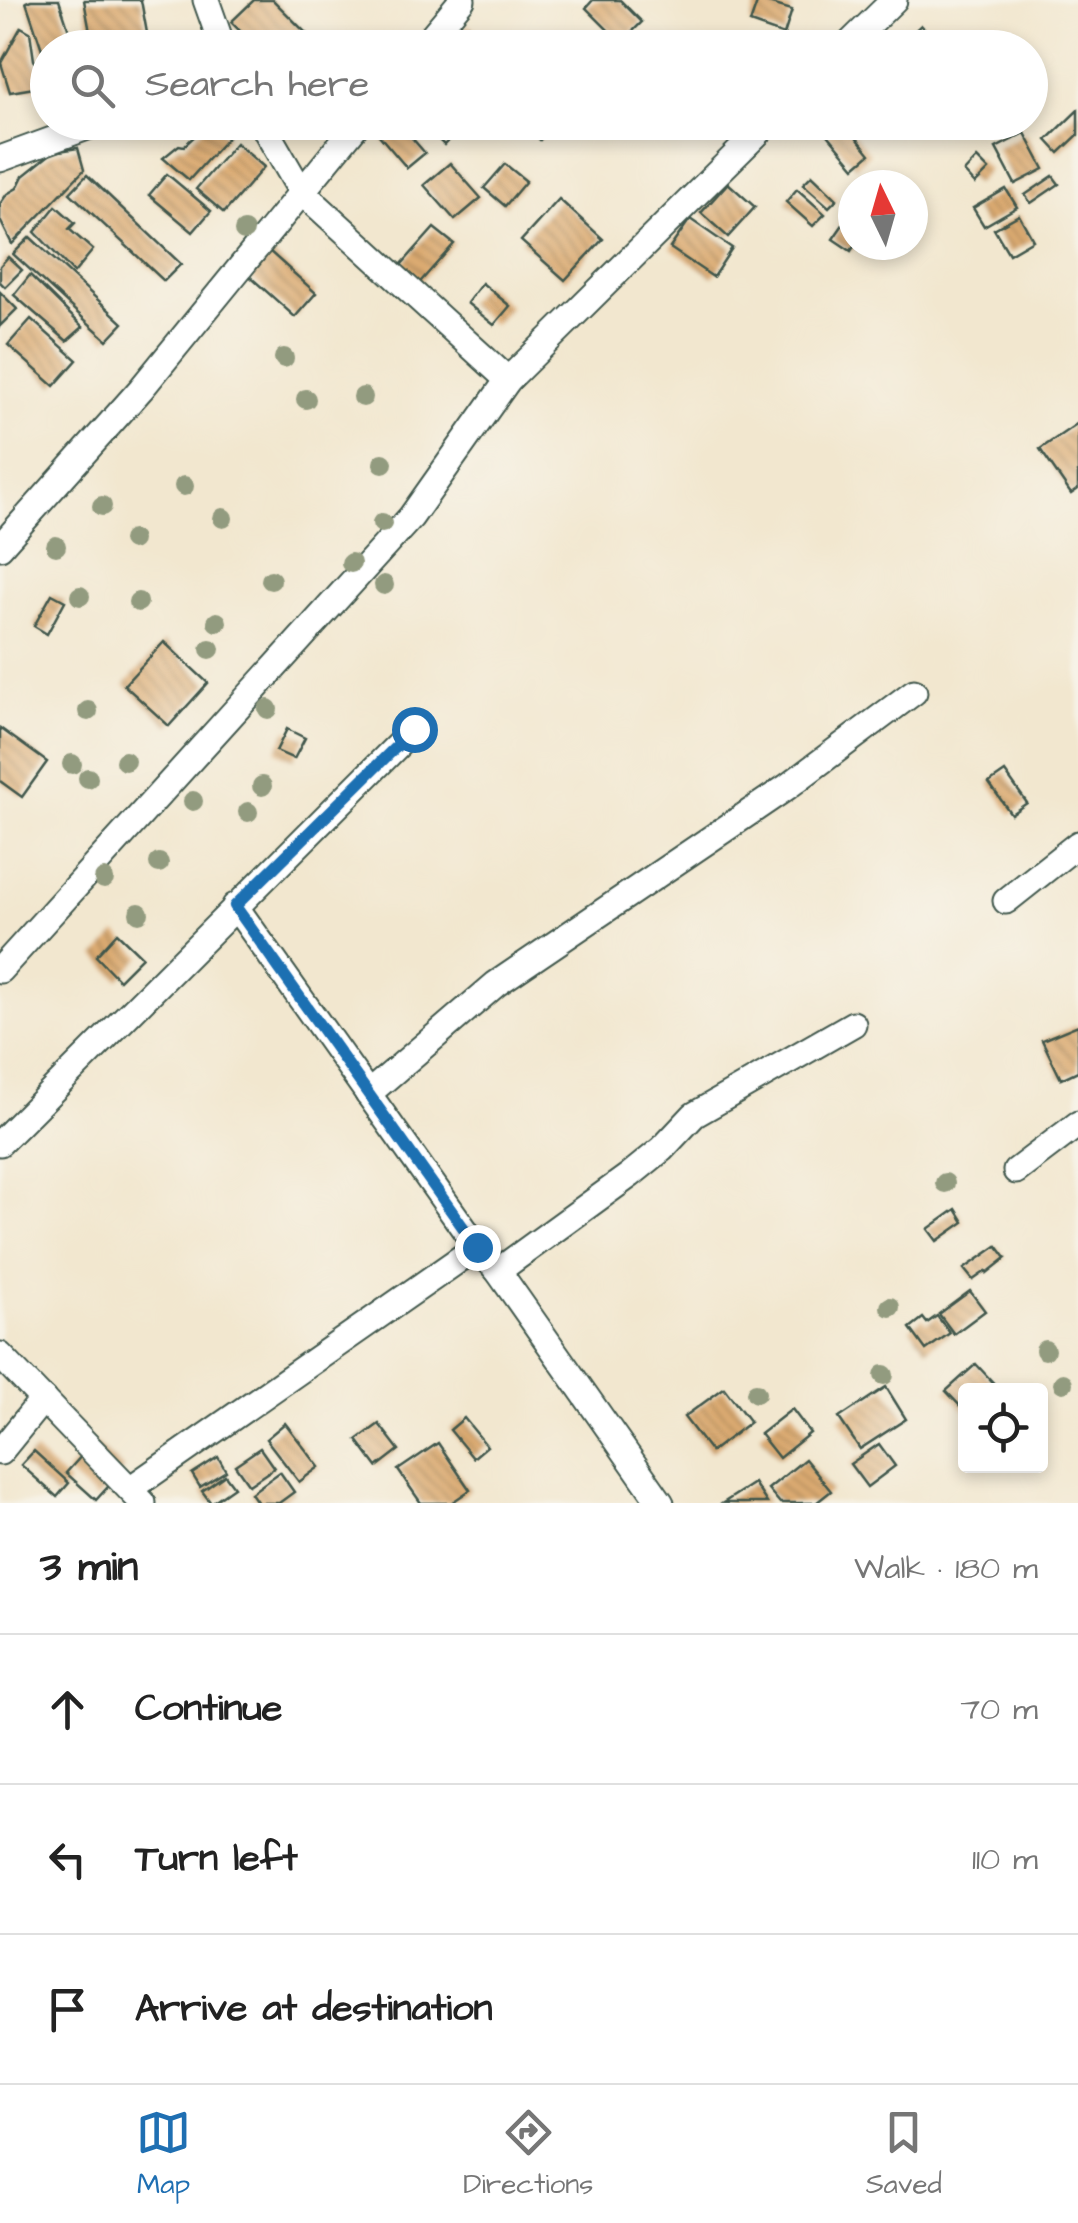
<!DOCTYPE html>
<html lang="en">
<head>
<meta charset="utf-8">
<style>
	:root { --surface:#fff; --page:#f6f6f6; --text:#222; --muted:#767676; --line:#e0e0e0; --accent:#1f6fb2 }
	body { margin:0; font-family:"Architects Daughter",sans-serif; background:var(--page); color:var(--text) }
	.controls { position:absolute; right:30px; bottom:30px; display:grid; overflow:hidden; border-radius:10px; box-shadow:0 5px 15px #0003 }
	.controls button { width:90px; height:90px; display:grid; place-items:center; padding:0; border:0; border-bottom:2px solid var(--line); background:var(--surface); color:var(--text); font:50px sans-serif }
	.compass { position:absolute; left:838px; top:170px; width:90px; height:90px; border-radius:50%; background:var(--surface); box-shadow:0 5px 15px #0003; rotate:355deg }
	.stop { position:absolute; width:30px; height:30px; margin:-22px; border:8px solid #1f6fb2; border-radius:50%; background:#fff }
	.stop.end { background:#1f6fb2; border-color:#fff; box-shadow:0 2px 10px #0008 }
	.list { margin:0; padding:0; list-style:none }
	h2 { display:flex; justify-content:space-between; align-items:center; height:130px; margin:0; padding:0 40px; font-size:42px }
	h2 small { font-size:32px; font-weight:400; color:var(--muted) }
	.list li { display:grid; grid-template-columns:65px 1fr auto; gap:30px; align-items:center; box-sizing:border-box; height:150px; padding:0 40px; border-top:2px solid var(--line) }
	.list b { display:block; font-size:38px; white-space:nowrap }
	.list em { font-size:32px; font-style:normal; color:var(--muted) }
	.icon { flex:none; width:55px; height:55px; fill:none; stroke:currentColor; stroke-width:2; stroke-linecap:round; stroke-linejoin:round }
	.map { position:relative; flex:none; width:1078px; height:1503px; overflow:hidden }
	.search { position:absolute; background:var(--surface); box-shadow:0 5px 15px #0003; left:30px; right:30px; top:30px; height:110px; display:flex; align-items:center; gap:25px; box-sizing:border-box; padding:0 35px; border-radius:55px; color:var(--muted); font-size:38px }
	.sheet { height:580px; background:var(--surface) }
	nav { display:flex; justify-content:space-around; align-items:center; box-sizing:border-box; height:140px; border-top:2px solid var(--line); background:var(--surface); font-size:28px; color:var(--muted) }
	nav a { display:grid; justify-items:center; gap:5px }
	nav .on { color:var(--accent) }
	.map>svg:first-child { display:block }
</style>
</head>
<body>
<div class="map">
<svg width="1078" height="1503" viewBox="0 0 1078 1503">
	<defs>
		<pattern id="building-back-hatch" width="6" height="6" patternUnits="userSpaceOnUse" patternTransform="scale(2.5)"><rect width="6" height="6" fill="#dbaa71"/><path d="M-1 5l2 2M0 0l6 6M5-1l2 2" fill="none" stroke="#b18c5e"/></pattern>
	</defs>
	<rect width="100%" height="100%" fill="#f7f3e8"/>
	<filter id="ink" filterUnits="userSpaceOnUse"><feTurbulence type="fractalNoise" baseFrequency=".01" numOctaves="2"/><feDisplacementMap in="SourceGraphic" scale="20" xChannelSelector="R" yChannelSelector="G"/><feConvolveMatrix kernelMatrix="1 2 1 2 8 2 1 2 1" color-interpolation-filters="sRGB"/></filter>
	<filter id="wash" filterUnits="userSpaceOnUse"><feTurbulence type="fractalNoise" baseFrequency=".0048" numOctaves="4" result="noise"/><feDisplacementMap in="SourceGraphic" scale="40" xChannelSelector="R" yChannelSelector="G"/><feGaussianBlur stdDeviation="2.25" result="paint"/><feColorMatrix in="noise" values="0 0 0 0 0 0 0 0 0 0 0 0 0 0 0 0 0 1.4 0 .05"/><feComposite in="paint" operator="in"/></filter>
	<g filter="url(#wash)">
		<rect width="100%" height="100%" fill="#f2e7cf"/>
		<g id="blocks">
			<g fill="url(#building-back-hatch)">
				<path d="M31,0H59L75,48H48V67L26,2Z"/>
				<path d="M84,0H141L147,33L92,43Z"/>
				<path d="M254,0H273L314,41L307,48H257L231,22Z"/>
				<path d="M593,0H620L642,22L621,43L586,8Z"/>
				<path d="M758,0L792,10L784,35L750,23Z"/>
				<path d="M468,25L495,48H448Z"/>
				<path d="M921,25L938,43L933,48H902L899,45Z"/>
				<path d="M21,27L30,32L34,60L46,86L10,92L1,63Z"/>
				<path d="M1078,110V135L1059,153L1047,140Z"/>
				<path d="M210,122L228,137L189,180L163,158L179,145L184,146Z"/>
				<path d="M392,122H398L425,153L407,168L378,134Z"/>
				<path d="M420,122H457L461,127L444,145Z"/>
				<path d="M521,122H556L540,140Z"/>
				<path d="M834,122H844L870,154L855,167L824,130Z"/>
				<path d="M1025,133L1044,169L1015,184L996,148Z"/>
				<path d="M236,143L264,167L224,213L196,189Z"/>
				<path d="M78,148L84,170L12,244L0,220V204L7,194L17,188L23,176L53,152Z"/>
				<path d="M977,158L989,170L975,184L964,172Z"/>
				<path d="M450,163L481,198L455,220L424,185Z"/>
				<path d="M505,164L526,181L505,206L484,188Z"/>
				<path d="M167,174L211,211L193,232L149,195Z"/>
				<path d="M87,175L181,264L164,281L70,193Z"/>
				<path d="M812,175L837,199L829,207L803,184Z"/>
				<path d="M1053,176L1059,184L1031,203L1025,195Z"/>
				<path d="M728,183L755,207L728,237L701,213Z"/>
				<path d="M797,189L825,214L813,226L786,202Z"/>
				<path d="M1006,189L1017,207L984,226L973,208Z"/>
				<path d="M559,199L603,239L565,280L521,241Z"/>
				<path d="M56,206L75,223L69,229L93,250L74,273L35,232Z"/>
				<path d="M853,210L855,245L851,251L833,239Z"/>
				<path d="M1019,215L1033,240L1009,254L994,229Z"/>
				<path d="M690,219L732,248L713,277L670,248Z"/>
				<path d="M434,228L454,244L413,290L394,273Z"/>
				<path d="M30,237L123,323L107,340L13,254Z"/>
				<path d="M268,250L316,293L295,317L247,274Z"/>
				<path d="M8,257L22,270L5,287L0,282V266Z"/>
				<path d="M30,275L83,327L67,341L14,295Z"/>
				<path d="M482,283L510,306L494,325L467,303Z"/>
				<path d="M0,292L17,309L0,326Z"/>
				<path d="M31,319L77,360L54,386L8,345Z"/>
				<path d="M1078,423V489L1071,494L1040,449Z"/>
				<path d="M52,594L65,601L47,634L34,626Z"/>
				<path d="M164,642L208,683L169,726L124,685Z"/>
				<path d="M0,728L47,762L22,797L0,781Z"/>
				<path d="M287,729L305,738L294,759L276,751Z"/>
				<path d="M1005,772L1027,803L1011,814L989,783Z"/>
				<path d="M117,933L142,957L119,980L96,956Z"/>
				<path d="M1078,1025V1071L1061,1079L1042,1040Z"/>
				<path d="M956,1209L964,1222L937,1241L928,1229Z"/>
				<path d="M997,1246L1006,1258L987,1273L986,1271L973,1280L964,1269Z"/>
				<path d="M970,1291L985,1311L954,1334L939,1314Z"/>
				<path d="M937,1316L950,1333L926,1350L910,1328L923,1318L927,1323Z"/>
				<path d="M976,1364L1000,1390H966V1412L946,1391Z"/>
				<path d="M886,1387L906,1419L860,1449L839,1418Z"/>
				<path d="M724,1388L750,1422L711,1452L684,1417Z"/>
				<path d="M792,1409L810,1433L779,1458L760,1434Z"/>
				<path d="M464,1418L487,1446L473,1458L450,1430Z"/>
				<path d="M285,1423L319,1467L299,1482L266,1439Z"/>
				<path d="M379,1424L399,1450L377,1467L357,1440Z"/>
				<path d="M94,1442L124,1469L96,1500L66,1473Z"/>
				<path d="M438,1443L470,1490L451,1503H421L398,1470Z"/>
				<path d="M879,1444L895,1466L867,1487L850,1464Z"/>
				<path d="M260,1448L274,1468L249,1485L235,1465Z"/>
				<path d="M34,1451L69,1483L57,1497L21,1465Z"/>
				<path d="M218,1457L226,1471L200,1487L192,1474Z"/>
				<path d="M805,1459L831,1491L816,1503H780L768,1489Z"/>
				<path d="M280,1472L294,1492L279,1503H258L251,1493Z"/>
				<path d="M225,1475L234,1487L211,1503L202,1491Z"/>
				<path d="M754,1483L767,1503H723Z"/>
			</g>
		</g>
	</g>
	<g filter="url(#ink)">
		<use href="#blocks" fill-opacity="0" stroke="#3f564b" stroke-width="2.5"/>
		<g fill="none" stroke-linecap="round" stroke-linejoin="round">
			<g stroke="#3f564b" stroke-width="29">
				<g id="minor">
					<path d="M206,0L223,48"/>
					<path d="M422,48L462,0"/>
					<path d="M845,48L894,0"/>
					<path d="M261,122L301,191L508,380"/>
					<path d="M0,159L101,122"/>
					<path d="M0,547L141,389L359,122"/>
					<path d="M1006,901L1078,844"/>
					<path d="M235,906L477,1247L498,1271L661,1503"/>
					<path d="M0,970L411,517L508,380L769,122"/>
					<path d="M368,1094L496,984L787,787L914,692"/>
					<path d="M0,1143L414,729"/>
					<path d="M1016,1171L1078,1124"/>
					<path d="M498,1271L630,1175L662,1149L694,1115L853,1024"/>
					<path d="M0,1355L143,1503"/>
					<path d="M0,1452L43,1399"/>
					<path d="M130,1489L477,1247"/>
				</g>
			</g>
			<use href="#minor" stroke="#fff" stroke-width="25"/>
		</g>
		<g fill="#929b7f">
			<circle cx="244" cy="231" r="10"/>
			<circle cx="284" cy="358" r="10"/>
			<circle cx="363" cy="397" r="10"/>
			<circle cx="306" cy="399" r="10"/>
			<circle cx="383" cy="463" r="10"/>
			<circle cx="184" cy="486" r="10"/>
			<circle cx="102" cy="506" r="10"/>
			<circle cx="223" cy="518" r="10"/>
			<circle cx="382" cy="523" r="10"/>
			<circle cx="132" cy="540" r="10"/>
			<circle cx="56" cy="546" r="10"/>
			<circle cx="351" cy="563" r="10"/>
			<circle cx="271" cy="580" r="10"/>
			<circle cx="384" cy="585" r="10"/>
			<circle cx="80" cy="596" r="10"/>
			<circle cx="138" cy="602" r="10"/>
			<circle cx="217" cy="622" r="10"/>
			<circle cx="210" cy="649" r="10"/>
			<circle cx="268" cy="709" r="10"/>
			<circle cx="88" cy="711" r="10"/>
			<circle cx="125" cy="761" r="10"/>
			<circle cx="72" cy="764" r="10"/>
			<circle cx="88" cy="778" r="10"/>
			<circle cx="262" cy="786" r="10"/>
			<circle cx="193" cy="801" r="10"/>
			<circle cx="248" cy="812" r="10"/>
			<circle cx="159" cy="863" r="10"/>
			<circle cx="104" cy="879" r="10"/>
			<circle cx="139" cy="913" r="10"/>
			<circle cx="945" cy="1183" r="10"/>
			<circle cx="890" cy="1307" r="10"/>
			<circle cx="1045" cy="1350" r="10"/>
			<circle cx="884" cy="1375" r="10"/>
			<circle cx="1063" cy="1383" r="10"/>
			<circle cx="756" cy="1393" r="10"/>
		</g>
	</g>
	<g fill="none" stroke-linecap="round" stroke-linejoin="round" filter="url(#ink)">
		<path stroke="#1f6fb2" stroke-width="12" d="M414,729L235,906L477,1247"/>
	</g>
</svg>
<div class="controls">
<button><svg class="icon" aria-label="locate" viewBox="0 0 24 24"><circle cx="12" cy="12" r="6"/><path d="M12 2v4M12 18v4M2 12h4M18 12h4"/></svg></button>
</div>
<svg class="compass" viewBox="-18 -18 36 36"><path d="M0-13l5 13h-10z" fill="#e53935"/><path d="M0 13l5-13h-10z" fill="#767676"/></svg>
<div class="stop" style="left:414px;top:729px"></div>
<div class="stop end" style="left:477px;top:1247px"></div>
<div class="search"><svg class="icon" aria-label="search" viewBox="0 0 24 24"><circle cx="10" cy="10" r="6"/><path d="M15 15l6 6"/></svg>Search here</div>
</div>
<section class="sheet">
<h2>3 min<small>Walk · 180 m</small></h2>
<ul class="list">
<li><svg class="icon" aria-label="ahead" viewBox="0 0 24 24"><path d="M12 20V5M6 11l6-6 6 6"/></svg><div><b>Continue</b></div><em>70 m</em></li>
<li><svg class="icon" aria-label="left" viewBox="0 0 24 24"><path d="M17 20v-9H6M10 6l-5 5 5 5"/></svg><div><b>Turn left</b></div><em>110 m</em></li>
<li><svg class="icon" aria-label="arrive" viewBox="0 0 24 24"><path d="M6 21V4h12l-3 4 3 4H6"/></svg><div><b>Arrive at destination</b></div></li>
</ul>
</section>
<nav>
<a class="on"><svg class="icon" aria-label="map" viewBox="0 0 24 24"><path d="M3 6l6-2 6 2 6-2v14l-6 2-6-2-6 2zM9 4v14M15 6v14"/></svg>Map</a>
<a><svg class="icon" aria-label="directions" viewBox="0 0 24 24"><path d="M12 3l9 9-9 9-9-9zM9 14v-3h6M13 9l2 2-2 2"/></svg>Directions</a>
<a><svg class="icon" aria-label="saved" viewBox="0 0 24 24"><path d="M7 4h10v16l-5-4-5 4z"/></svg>Saved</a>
</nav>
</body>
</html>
